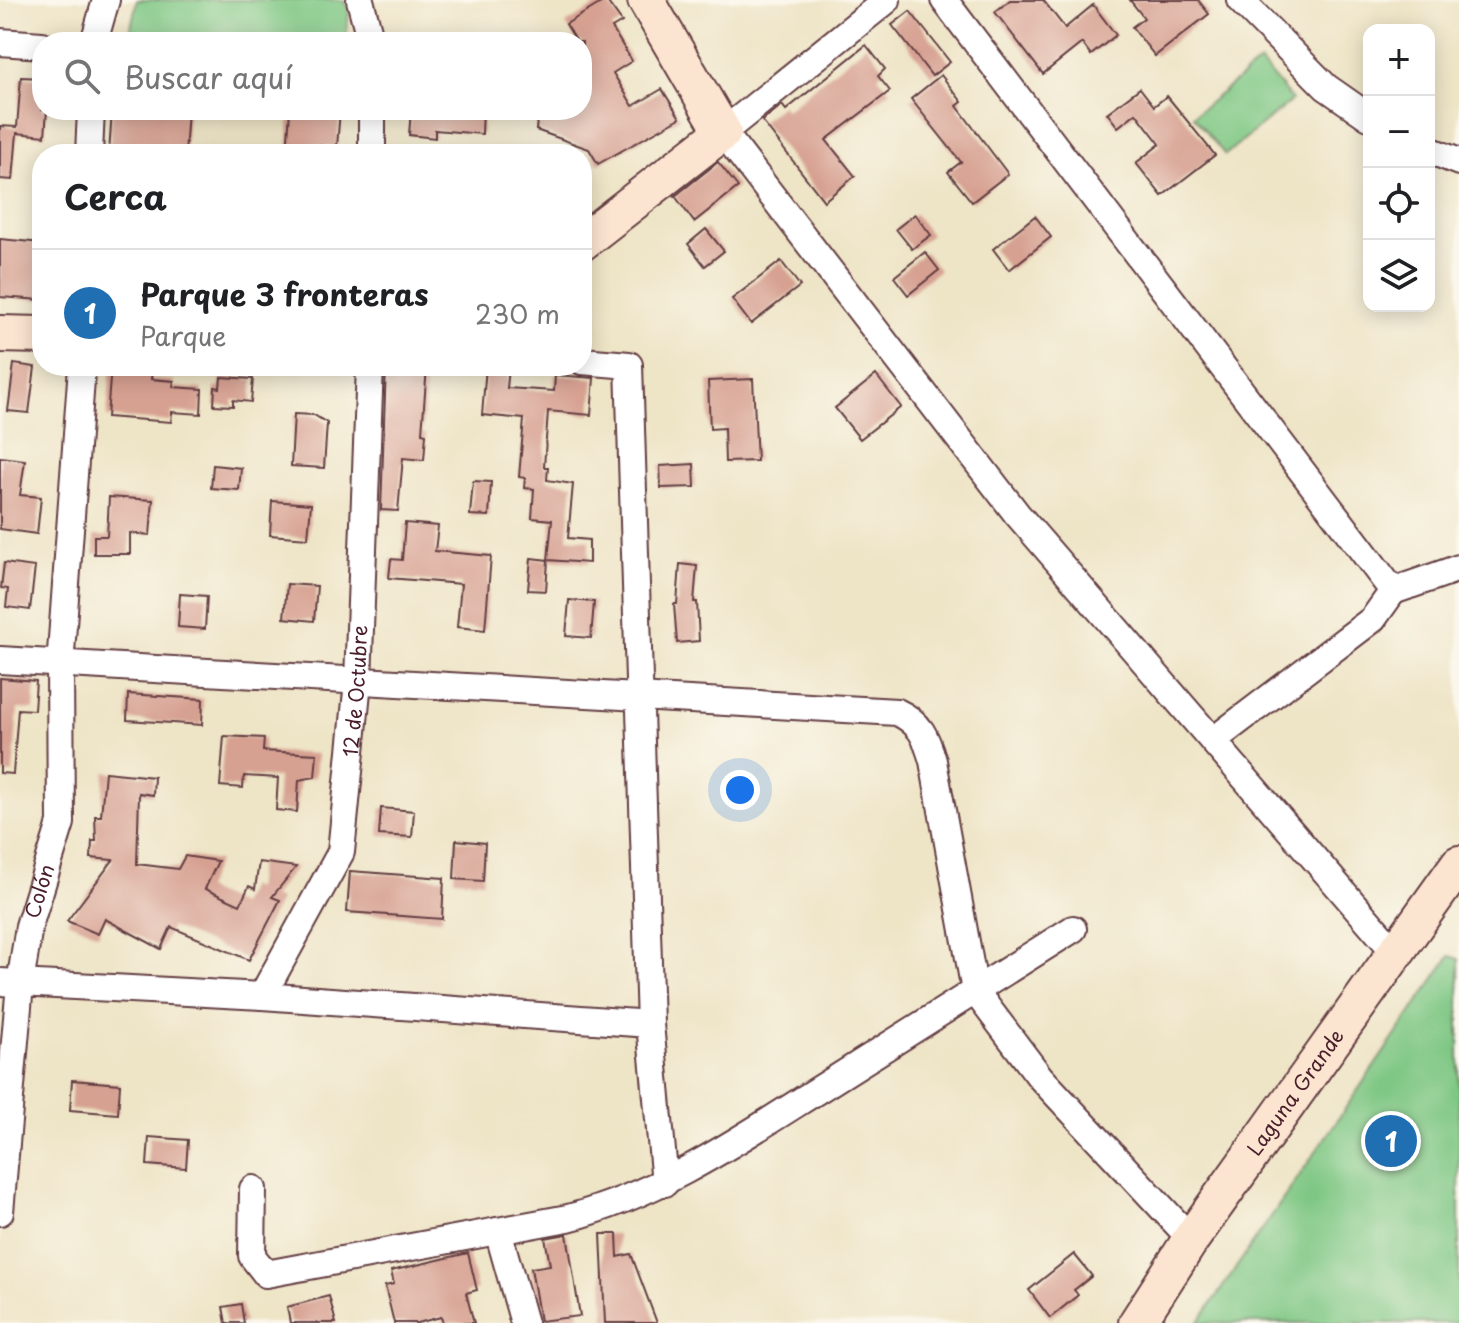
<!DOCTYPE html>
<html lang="es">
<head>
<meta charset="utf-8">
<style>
	:root { --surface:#fff; --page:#f2f2f2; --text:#202124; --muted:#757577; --line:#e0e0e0; --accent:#1f6fb2 }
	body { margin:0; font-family:"Playpen Sans",sans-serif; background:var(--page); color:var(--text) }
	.controls { position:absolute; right:24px; top:24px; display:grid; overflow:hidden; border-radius:16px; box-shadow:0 4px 20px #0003 }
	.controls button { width:72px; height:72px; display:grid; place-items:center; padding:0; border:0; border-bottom:2px solid var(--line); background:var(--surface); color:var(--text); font:40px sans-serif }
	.you { position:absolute; left:740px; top:790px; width:28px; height:28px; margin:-20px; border:6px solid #fff; border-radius:50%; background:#1a73e8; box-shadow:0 0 0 12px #1a73e833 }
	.badge { display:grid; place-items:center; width:52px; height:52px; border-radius:50%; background:var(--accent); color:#fff; font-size:26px; font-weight:700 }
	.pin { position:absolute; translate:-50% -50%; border:4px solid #fff; box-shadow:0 2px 8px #0006 }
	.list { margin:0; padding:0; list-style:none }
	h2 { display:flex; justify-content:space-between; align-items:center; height:104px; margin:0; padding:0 32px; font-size:34px }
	h2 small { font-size:26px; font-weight:400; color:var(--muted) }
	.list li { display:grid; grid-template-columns:52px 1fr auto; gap:24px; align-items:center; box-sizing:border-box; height:128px; padding:0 32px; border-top:2px solid var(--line) }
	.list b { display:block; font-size:30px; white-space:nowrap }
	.list p { margin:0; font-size:26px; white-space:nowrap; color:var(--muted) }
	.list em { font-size:26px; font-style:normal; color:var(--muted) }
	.icon { flex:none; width:44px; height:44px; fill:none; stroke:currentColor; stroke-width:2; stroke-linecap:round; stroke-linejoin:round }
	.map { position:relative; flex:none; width:1459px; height:1323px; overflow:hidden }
	.search { position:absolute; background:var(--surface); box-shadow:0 4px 20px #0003; left:32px; top:32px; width:560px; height:88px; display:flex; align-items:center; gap:20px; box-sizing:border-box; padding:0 28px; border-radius:32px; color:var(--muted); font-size:30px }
	.panel { position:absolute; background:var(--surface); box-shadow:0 4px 20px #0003; left:32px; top:144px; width:560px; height:232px; border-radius:32px }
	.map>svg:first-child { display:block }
</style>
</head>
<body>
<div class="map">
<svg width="1459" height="1323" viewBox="0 0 1459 1323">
	<rect width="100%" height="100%" fill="#fbf7ec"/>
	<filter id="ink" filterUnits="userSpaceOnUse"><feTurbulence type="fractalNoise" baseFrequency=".0125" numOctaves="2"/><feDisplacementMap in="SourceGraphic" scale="16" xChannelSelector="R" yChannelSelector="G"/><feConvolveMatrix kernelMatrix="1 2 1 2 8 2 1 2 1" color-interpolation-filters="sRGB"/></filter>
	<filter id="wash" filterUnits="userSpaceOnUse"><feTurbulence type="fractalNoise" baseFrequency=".006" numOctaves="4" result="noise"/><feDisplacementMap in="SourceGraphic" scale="32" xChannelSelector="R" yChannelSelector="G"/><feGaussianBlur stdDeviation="1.8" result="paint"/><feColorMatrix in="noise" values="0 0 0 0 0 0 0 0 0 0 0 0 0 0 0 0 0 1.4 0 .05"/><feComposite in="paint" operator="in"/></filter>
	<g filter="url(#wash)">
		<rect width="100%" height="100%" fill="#eee4c6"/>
		<g fill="#7fc784" stroke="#647358" stroke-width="2">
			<path d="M137,0H343L349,10L346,42L129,36Z"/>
			<path d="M1260,62L1292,100L1225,155L1193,116Z"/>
			<path d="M1450,956L1459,959V1323H1198Z"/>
		</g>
		<g id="blocks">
			<g fill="#d7a192">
				<path d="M606,0L622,22L612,28L632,61L613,73L633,106L662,89L680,118L598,164L589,149L536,130L538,110H582V42H577L566,24Z"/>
				<path d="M1010,0H1043L1065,28L1093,5L1116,35L1091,55L1082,43L1043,74L995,12Z"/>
				<path d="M1130,0H1198L1209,14L1155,56L1132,27L1144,18Z"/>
				<path d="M910,11L950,62L932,76L892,25Z"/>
				<path d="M866,45L885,69L878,76L890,91L826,140L855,176L824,201L762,121L782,105L786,110Z"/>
				<path d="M941,75L962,102L957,106L1008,174L972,202L948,172L961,162L911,99Z"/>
				<path d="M21,77L42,78V110H47L45,136L17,133L13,180L0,179V126L17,127Z"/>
				<path d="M1140,88L1154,106L1167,96L1215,155L1162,196L1136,163L1160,144L1136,113L1118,127L1107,113Z"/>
				<path d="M112,110H188L185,154H109Z"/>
				<path d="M290,110H340L337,147L304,144L303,154H287Z"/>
				<path d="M411,110H483L482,134L435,130V138L409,135Z"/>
				<path d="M718,162L738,187L694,222L675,196Z"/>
				<path d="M915,214L931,235L912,249L896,229Z"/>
				<path d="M1035,216L1051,237L1009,270L993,249Z"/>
				<path d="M706,229L724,251L705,266L688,244Z"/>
				<path d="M0,239L42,243V300L0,297Z"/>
				<path d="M925,252L939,270L908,295L894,277Z"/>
				<path d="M781,261L800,286L751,324L732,299Z"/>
				<path d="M14,364L35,367L29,413L8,411Z"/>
				<path d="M111,366H137V370L152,371L151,379L174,381L173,387L202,389L201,414L172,412L171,422L107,417Z"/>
				<path d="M386,366H427L422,433L426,434L424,460L403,458L398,511L381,510Z"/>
				<path d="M486,366L509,368L507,388L554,391L555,375L594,378L591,415L548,411L544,467H548L547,480L573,484L568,538L589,540V563L548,560L552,520L532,518L534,489L524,488L525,478L519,477L524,419L482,415Z"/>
				<path d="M876,375L901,407L860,439L835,408Z"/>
				<path d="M221,377L253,379L251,402L233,400V406L214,405L215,387L220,388Z"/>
				<path d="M753,379L757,461L725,462L724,428L710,429L708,381Z"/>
				<path d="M294,414L314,415L327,423L324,468L291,466Z"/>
				<path d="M0,457L25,460L20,495L41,497L37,534L0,529Z"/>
				<path d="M694,464L695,487L661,488L660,466Z"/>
				<path d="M213,465L241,468L239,490L211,488Z"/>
				<path d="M473,481L491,482L489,516L470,515Z"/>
				<path d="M109,497L153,500L150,535L130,533V554H94V536H107Z"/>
				<path d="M272,501L311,504L308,538L270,535Z"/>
				<path d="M405,523L438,526L435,551L491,556L485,630L457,627L461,584L389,578L391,559L402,560Z"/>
				<path d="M531,558L548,560L546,591L528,590Z"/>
				<path d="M4,563L35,567L30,610L6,607L8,589L1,588Z"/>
				<path d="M680,564L697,566L694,602H697L699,641L677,643L674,604H677Z"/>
				<path d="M287,584L317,586L314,621L284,618Z"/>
				<path d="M180,594L207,596L205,629L178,627Z"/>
				<path d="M569,600L594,602L591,638L566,636Z"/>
				<path d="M0,678L36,681L34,710L18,709L13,774L0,773Z"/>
				<path d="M128,694L203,699L202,725L127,720Z"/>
				<path d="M224,736L264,738L263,751L317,754L315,777L299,780L297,812L276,810L278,778L244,776L243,788L220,786Z"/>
				<path d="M105,772L154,777L153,795L139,793L137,864L178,869L185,856L218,861L205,889L240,905L249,886L255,889L259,862L296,867L272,897L280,900L249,960L171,927L161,949L105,919L98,934L67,921L113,860L91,858L92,841H96L95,816H101Z"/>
				<path d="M381,808L414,811L412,837L379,835Z"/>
				<path d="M456,840L485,843L483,881L454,879Z"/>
				<path d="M350,871L444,878L442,919L347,912Z"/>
				<path d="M72,1080L120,1084L118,1114L70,1110Z"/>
				<path d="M149,1137L188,1140L186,1168L147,1165Z"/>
				<path d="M567,1234L580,1316L540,1321L531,1268L550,1265L545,1238Z"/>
				<path d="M601,1234H617L618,1257L631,1254L657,1323H605Z"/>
				<path d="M468,1253L477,1290L466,1293L474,1323H443L441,1317L417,1323H394L385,1286L394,1284L391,1271Z"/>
				<path d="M1074,1254L1092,1276L1074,1290L1078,1295L1050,1318L1029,1290Z"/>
				<path d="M329,1296L336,1323H290L287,1307Z"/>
				<path d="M241,1304L244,1323H226L223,1307Z"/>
			</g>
		</g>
	</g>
	<g filter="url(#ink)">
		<use href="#blocks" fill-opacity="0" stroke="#633d42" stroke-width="2"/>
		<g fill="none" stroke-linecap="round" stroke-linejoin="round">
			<g stroke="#633d42" stroke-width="30">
				<g id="street">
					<path d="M360,0L371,42"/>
					<path d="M887,0L723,132L1017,514L1394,951"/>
					<path d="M944,0L1393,591L1373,619L1215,739"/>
					<path d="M1240,0L1326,87L1369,117"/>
					<path d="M0,42L42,45"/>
					<path d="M94,42L106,0"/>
					<path d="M1429,150L1459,162"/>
					<path d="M89,154L91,110"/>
					<path d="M372,154V110"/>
					<path d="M582,361L629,365L650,1024L665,1183"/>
					<path d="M1393,591L1459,568"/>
					<path d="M0,660L897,712C921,723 926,737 933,761L975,991L1040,1077L1191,1239"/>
					<path d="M0,982L262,996L650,1024"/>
					<path id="s1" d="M262,996L341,852L358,681L370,366"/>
					<path d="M253,1189L252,1256L266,1274L568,1218C663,1193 743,1137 826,1085C909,1033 991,981 1073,929"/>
					<path id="s2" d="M0,1212L20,984L29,926L61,823L60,666L82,366"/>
					<path d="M498,1231L524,1323"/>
				</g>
			</g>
			<g stroke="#633d42" stroke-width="40">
				<g id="secondary">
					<path d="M582,242L723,132L646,0"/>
					<path d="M0,334L42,335"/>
					<path id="s3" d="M1137,1323L1191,1239L1459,864"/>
				</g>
			</g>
			<use href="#street" stroke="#fff" stroke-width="26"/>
			<use href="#secondary" stroke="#fce5d0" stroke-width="36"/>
		</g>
	</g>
	<g text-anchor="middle" stroke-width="7" stroke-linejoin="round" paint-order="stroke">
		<g font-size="20" fill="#4a1f2b" stroke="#fbf7ec">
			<text dy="7" stroke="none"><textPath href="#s1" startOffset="326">12 de Octubre</textPath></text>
			<text dy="7" stroke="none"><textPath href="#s2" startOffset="324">Colón</textPath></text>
			<text dy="7" stroke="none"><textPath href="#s3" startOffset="280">Laguna Grande</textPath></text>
		</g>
	</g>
</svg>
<div class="controls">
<button>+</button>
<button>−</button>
<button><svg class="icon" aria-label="locate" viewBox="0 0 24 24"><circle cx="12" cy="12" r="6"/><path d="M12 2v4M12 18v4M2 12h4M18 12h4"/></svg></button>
<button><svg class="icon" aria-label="layers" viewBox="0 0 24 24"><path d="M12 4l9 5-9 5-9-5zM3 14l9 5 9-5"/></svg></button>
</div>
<div class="you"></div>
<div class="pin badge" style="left:1391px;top:1141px">1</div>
<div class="search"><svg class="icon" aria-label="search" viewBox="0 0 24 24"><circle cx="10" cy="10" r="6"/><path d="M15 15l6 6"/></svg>Buscar aquí</div>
<section class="panel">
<h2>Cerca<small></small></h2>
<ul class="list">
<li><span class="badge">1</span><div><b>Parque 3 fronteras</b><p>Parque</p></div><em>230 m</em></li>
</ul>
</section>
</div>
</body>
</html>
